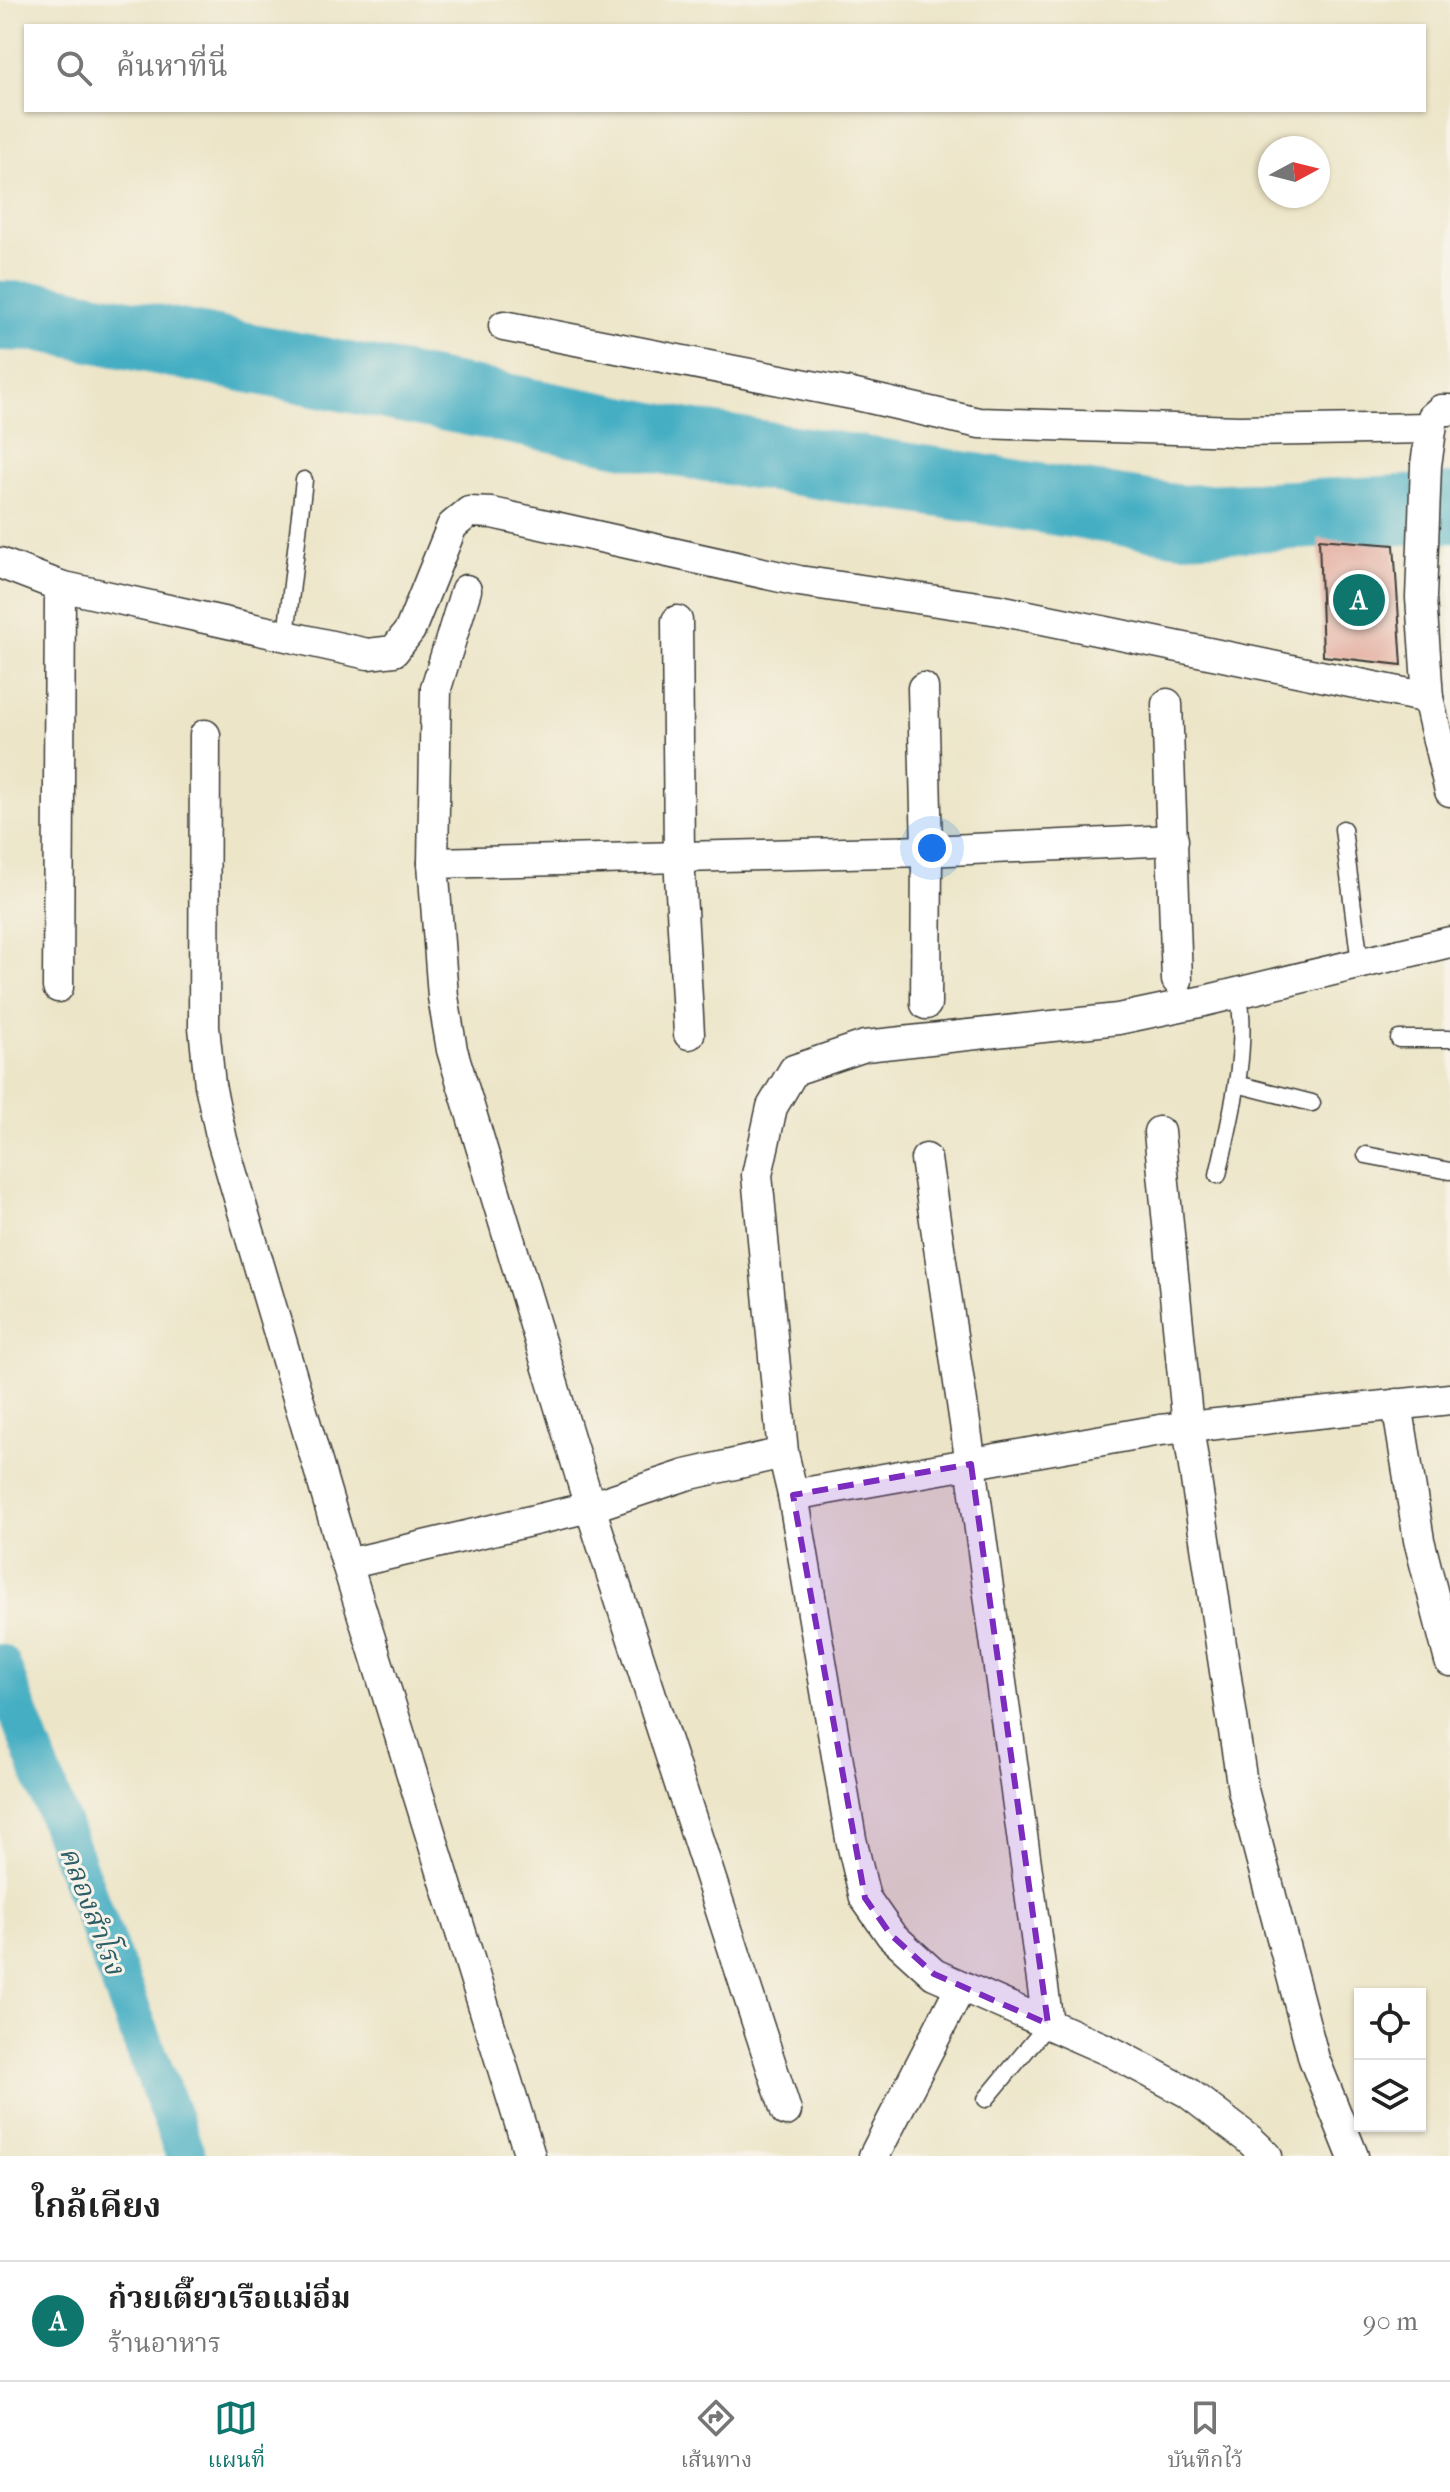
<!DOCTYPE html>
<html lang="th">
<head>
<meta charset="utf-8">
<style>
	:root { --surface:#fff; --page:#f2f2f2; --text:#222; --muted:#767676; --line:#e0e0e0; --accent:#0f766e }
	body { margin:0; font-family:"IM FELL French Canon","Noto Serif Thai",serif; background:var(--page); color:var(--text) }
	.controls { position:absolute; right:24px; bottom:24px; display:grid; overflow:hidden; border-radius:0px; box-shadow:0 2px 6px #0004 }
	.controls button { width:72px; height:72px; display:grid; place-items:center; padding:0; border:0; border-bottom:2px solid var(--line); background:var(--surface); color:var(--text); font:40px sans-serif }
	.compass { position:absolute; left:1258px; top:136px; width:72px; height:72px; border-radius:50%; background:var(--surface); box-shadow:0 2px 6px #0004; rotate:83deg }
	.you { position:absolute; left:932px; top:848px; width:28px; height:28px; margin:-20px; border:6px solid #fff; border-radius:50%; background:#1a73e8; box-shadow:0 0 0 12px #1a73e833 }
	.badge { display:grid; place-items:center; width:52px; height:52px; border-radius:50%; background:var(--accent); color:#fff; font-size:26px; font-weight:700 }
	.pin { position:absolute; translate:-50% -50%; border:4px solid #fff; box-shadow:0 2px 8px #0006 }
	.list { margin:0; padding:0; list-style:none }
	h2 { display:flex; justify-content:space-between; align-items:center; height:104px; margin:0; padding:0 32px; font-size:34px }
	h2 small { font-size:26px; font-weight:400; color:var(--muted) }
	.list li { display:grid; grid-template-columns:52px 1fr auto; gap:24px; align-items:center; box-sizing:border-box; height:120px; padding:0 32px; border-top:2px solid var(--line) }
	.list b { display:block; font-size:30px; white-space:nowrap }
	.list p { margin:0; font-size:26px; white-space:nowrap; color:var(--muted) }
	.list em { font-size:26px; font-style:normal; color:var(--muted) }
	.icon { flex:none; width:44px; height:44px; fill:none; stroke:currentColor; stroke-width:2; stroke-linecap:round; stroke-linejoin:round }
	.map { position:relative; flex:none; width:1450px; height:2156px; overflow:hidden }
	.search { position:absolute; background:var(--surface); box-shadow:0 2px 6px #0004; left:24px; right:24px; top:24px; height:88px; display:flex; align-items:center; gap:20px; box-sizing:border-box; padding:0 28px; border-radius:0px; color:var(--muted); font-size:30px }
	.sheet { height:224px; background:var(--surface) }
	nav { display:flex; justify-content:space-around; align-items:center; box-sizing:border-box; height:112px; border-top:2px solid var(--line); background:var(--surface); font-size:22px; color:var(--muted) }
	nav a { display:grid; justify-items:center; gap:4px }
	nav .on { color:var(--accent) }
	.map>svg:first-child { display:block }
</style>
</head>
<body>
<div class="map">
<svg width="1450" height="2156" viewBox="0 0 1450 2156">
	<rect width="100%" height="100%" fill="#f7f3e8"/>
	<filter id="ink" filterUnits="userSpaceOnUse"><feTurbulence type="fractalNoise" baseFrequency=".0125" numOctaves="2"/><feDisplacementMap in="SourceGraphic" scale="16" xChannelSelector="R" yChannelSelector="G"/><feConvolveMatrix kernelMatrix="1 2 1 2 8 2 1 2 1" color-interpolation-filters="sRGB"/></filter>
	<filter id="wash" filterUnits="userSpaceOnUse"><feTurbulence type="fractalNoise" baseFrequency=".006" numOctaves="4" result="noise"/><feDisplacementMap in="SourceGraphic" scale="32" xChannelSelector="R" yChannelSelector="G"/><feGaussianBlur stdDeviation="1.8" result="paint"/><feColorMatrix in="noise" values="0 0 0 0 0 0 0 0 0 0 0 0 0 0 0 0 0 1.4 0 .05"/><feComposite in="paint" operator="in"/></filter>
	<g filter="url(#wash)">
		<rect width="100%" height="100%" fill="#ece5c8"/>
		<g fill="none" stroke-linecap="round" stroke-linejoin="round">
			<path stroke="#44aec3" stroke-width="40" d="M0,1664L186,2156"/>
			<path stroke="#44aec3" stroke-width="70" d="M0,316L41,317L683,443L1181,520L1450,508"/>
		</g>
		<g id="blocks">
			<path fill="#e1a497" d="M1319,539L1394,545L1402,665L1323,656Z"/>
		</g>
	</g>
	<g filter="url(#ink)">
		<use href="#blocks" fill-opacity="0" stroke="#3b3a36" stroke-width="2"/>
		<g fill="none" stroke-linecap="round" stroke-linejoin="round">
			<g stroke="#3b3a36" stroke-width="19">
				<g id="service">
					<path d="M286,636L304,480"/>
					<path d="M1343,829L1360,963"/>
					<path d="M1399,1039H1450"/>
					<path d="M1237,1084L1312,1103"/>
					<path d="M1366,1155L1450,1171"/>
					<path d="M1218,1175C1231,1115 1248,1054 1239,993"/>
					<path d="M986,2099L1048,2024"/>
				</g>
			</g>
			<g stroke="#3b3a36" stroke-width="33">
				<g id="minor">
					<path d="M504,326L852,394L979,423L1239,431L1431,428"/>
					<path d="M1450,410H1441L1433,417L1426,465L1421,598L1428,698L1450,791"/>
					<path d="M0,563L60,586L368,654L394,651L410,630L452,526L469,512L492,513L799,581L999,610L1428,698"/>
					<path d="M677,621L679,857L689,1034"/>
					<path d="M923,688L927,851L926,1004"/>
					<path d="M1167,704L1177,980"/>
					<path d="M205,735L204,1027L210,1085L222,1140L347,1564L590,1507L686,1475L783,1453"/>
					<path d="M433,863L436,688L466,590"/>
					<path d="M58,987L60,586"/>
					<path d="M1159,1132L1188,1427L1243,1790L1314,2059L1353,2156"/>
					<path d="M926,1159L971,1464L1048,2024"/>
					<path d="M1397,1404L1419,1540L1450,1661"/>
					<path d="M793,1495L1160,1430L1450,1399"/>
					<path d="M347,1564L530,2156"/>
					<path d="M786,2111L590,1507L452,1050L443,997L433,863L927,851L1173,840"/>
					<path d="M874,2156L961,1986"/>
					<path d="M1267,2156L1250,2140L1187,2092L1112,2052L934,1974L891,1935L865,1898L851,1839L793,1495L783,1453L757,1175L772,1107L794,1070L865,1046L1118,1019L1204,1001L1450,942"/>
				</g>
			</g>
			<use href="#service" stroke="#fff" stroke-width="16"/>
			<use href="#minor" stroke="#fff" stroke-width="30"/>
		</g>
	</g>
	<path fill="#7b2cbf" fill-opacity="0.2" stroke="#7b2cbf" stroke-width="6" stroke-dasharray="16 10" stroke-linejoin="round" d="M971,1464L1048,2024L934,1974L891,1935L865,1898L793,1495Z"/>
	<g text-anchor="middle" stroke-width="6" stroke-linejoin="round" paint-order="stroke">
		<g font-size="28" font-style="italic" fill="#2e5e67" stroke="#f7f3e8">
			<text transform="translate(93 1910) rotate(69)" y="10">คลองสำโรง</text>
		</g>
	</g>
</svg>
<div class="controls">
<button><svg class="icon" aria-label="locate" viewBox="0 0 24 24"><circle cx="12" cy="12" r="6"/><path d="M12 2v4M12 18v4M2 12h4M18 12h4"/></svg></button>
<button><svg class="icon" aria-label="layers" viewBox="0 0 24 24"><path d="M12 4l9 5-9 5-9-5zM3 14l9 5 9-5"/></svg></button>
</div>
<svg class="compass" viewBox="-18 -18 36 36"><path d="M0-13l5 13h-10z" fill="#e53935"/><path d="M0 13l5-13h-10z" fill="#767676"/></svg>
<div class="you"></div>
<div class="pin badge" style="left:1359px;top:600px">A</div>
<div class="search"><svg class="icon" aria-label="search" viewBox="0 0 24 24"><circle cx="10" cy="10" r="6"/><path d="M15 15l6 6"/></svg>ค้นหาที่นี่</div>
</div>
<section class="sheet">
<h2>ใกล้เคียง<small></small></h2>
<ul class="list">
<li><span class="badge">A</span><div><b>ก๋วยเตี๊ยวเรือแม่อิ่ม</b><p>ร้านอาหาร</p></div><em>90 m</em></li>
</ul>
</section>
<nav>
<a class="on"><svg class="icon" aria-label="map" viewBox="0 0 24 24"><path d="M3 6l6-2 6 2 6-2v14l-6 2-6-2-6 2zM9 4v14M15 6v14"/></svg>แผนที่</a>
<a><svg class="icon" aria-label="directions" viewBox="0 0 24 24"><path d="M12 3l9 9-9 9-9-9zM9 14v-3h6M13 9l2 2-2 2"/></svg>เส้นทาง</a>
<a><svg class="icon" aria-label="saved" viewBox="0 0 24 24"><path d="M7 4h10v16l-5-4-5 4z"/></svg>บันทึกไว้</a>
</nav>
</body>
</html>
